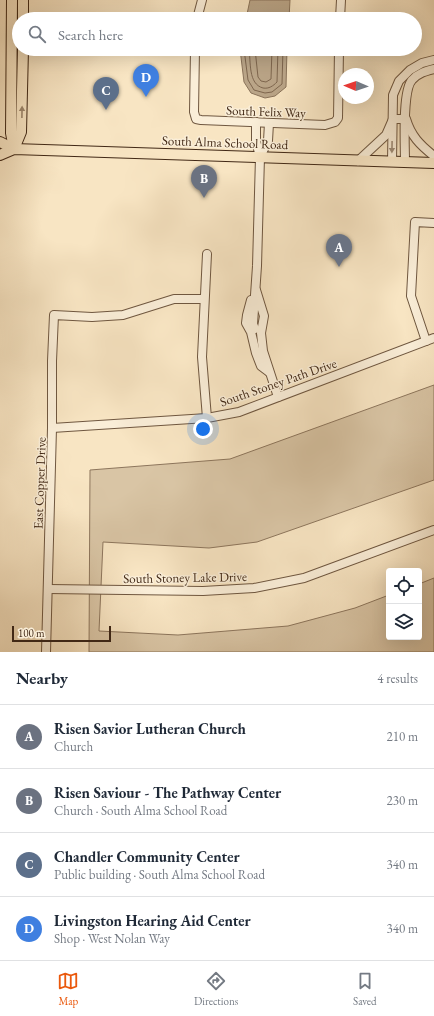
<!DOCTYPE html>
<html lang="en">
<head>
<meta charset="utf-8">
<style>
	:root { --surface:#fff; --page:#f2f2f3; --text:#1f2937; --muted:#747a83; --line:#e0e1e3; --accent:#ea580c }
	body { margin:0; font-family:"EB Garamond",serif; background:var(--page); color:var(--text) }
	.controls { position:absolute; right:12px; bottom:12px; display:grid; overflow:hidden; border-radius:4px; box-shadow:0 4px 16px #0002 }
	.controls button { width:36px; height:36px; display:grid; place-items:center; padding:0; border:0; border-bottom:1px solid var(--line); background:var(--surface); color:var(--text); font:20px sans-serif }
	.compass { position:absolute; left:338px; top:68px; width:36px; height:36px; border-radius:50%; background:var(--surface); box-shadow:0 4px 16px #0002; rotate:272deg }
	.scale { position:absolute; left:12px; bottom:10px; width:99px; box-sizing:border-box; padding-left:4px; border:2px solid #412815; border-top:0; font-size:11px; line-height:14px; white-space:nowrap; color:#412815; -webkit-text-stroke:3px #faeed8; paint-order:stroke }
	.you { position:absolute; left:203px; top:429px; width:14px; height:14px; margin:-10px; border:3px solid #fff; border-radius:50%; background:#1a73e8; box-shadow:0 0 0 6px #1a73e833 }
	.badge { display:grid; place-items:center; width:26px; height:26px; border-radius:50%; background:var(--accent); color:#fff; font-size:13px; font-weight:700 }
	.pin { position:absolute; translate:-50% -33px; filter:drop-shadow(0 1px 2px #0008) }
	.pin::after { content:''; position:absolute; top:21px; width:14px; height:12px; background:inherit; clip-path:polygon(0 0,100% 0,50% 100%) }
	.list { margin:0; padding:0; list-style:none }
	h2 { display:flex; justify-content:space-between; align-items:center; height:52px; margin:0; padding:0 16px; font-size:17px }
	h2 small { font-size:13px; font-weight:400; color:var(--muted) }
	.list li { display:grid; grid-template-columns:26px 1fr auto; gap:12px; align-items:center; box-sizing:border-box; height:64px; padding:0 16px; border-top:1px solid var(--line) }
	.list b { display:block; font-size:15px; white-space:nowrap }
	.list p { margin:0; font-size:13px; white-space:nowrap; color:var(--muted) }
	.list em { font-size:13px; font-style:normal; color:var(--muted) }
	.icon { flex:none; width:22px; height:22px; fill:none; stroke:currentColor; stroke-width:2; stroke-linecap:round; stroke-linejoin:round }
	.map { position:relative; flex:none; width:434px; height:652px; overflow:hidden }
	.search { position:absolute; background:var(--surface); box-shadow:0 4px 16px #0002; left:12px; right:12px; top:12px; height:44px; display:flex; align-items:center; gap:10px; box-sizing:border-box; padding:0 14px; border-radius:22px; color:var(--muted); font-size:15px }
	.sheet { height:308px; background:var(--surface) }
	nav { display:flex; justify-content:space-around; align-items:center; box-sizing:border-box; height:56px; border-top:1px solid var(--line); background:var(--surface); font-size:11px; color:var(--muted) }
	nav a { display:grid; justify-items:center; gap:2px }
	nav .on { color:var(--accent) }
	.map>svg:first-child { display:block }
</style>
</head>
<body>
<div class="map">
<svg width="434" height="652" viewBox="0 0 434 652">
	<rect width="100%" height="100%" fill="#f8e5c3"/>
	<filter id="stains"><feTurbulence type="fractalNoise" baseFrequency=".005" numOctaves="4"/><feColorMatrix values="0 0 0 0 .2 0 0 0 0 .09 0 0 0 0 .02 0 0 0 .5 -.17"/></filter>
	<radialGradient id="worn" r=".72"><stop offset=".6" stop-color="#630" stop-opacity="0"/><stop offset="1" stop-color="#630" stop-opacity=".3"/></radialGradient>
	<path fill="#d9c5a5" stroke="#8d765d" d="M434,385V480L257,542L209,548L103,542L99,631L178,635L288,626L355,608L389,595V637H419V584L434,578V652H89L90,470L230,459Z"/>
	<g fill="#baa588" stroke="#8a735a">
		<path d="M250,0H290L289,19H246Z"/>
		<path d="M240,49H287L286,87L275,96L265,98L251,93L244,82Z"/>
	</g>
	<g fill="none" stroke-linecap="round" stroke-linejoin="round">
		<g stroke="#7e664e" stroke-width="1">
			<path d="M244,49L248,80L254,90L265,93L272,92L282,84L283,49"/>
			<path d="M249,49C251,62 248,84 263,88C269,89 273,86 277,82L278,49"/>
			<path d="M255,49L258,77L261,81L266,82L271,79L272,49"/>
		</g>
		<g stroke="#6f5740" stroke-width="10">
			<g id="minor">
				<path d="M197,19L202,0"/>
				<path d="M340,19L341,0"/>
				<path d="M195,49L194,112L196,119L201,120L325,125L335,122L338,118L339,49"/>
				<path d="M260,157L268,141L269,123"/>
				<path d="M358,161L386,135L393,119H406C411,136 420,145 434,156"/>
				<path d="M392,162L393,95L399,81L410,70L422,63L434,60"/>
				<path d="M405,162C405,145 402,91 412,80C418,73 426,71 434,69"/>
				<path d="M256,290L264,316L261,333L263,351L278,397"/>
				<path d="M251,300L247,315L246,323L251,332L256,353L261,366L269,372"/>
				<path d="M255,329L253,324L257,266L260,157L256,141V122"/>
				<path d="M426,341L411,296L415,222L434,223"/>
				<path d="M207,418L202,357L207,254"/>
				<path d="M52,428L207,418L239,412L434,338"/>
				<path d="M48,589L203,591L254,588L304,578L434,530"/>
				<path d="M46,652L52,428V361L54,315L92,317L123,315L174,299H204"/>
			</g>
		</g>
		<g stroke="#412815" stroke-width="12">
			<g id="major">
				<path d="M12,0L11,133L14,149"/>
				<path d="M23,19V0"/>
				<path d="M0,142L14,149"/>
				<path d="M14,149L21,132L23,49"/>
				<path d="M0,155L14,149L434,163"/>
			</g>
		</g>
		<use href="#minor" stroke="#faeed8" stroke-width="8"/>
		<use href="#major" stroke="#f8e5c3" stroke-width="10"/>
	</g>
	<defs><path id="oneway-solid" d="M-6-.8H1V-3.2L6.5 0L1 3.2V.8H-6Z"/></defs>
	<use fill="#9c866c" href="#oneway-solid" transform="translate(22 112) rotate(-89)"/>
	<use fill="#9e8b76" href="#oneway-solid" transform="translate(392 147) rotate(91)"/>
	<g text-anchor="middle" stroke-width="3" stroke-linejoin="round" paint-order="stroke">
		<g font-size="13" fill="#412815" stroke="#faeed8">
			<text transform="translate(266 111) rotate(2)" y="5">South Felix Way</text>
			<text transform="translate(225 142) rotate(2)" y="5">South Alma School Road</text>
			<text transform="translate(278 382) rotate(-19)" y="5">South Stoney Path Drive</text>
			<text transform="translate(39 483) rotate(-88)" y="5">East Copper Drive</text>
			<text transform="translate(185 577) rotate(-1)" y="5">South Stoney Lake Drive</text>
		</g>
	</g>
	<rect width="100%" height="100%" filter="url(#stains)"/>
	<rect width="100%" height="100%" fill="url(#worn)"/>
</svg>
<div class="controls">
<button><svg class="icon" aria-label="locate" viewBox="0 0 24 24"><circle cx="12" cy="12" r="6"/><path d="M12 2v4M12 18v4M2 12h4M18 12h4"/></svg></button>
<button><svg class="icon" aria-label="layers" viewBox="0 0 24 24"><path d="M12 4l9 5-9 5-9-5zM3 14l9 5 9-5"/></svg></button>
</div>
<svg class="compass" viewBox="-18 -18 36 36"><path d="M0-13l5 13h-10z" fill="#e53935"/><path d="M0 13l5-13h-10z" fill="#747a83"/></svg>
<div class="scale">100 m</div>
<div class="you"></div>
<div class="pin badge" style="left:339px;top:267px;background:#6b7280">A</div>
<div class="pin badge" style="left:204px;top:198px;background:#6b7280">B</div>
<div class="pin badge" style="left:106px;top:110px;background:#5c6f8a">C</div>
<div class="pin badge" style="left:146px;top:97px;background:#3f7fe0">D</div>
<div class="search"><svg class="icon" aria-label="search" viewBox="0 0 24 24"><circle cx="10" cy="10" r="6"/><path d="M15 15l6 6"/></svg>Search here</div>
</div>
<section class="sheet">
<h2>Nearby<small>4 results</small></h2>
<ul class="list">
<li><span class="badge" style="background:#6b7280">A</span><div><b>Risen Savior Lutheran Church</b><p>Church</p></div><em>210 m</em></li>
<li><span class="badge" style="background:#6b7280">B</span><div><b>Risen Saviour - The Pathway Center</b><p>Church · South Alma School Road</p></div><em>230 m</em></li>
<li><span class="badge" style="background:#5c6f8a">C</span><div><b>Chandler Community Center</b><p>Public building · South Alma School Road</p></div><em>340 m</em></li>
<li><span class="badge" style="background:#3f7fe0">D</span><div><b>Livingston Hearing Aid Center</b><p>Shop · West Nolan Way</p></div><em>340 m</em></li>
</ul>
</section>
<nav>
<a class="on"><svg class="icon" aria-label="map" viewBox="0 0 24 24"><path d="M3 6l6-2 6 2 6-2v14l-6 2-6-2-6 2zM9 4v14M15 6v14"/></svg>Map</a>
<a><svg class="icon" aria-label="directions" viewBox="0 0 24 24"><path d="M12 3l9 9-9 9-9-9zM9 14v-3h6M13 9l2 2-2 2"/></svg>Directions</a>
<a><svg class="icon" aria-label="saved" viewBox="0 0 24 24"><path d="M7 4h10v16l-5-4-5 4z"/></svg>Saved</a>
</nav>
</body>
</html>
